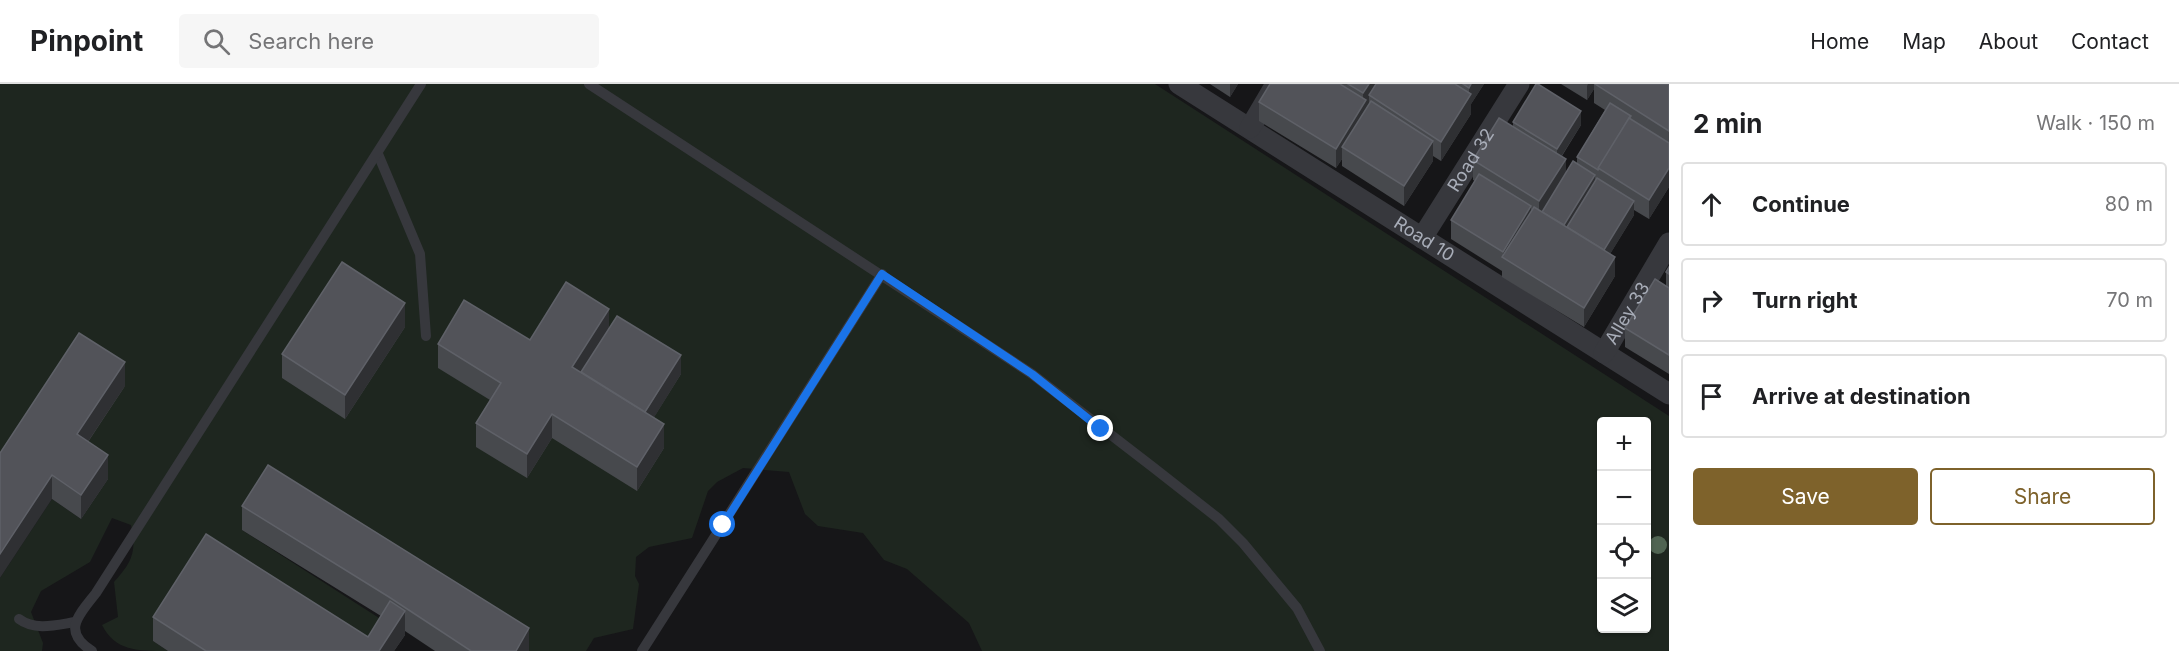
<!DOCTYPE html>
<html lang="en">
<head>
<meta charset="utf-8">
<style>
	:root { --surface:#fff; --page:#f6f6f6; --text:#202124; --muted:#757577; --line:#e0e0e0; --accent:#7e622b }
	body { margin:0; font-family:Inter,sans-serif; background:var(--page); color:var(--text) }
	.controls { position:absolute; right:18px; bottom:18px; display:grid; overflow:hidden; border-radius:6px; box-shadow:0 2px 4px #0004 }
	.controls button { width:54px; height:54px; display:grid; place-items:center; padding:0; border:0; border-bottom:2px solid var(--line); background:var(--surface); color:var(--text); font:30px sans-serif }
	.stop { position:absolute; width:18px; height:18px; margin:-14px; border:4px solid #1a73e8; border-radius:50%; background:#fff }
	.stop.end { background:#1a73e8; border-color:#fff; box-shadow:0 2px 6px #0008 }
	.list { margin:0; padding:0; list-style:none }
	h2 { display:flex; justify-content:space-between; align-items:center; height:78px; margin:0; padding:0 24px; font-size:26px }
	h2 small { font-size:20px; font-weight:400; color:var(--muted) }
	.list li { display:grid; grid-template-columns:39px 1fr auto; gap:18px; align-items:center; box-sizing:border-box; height:84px; margin:0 12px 12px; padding:0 12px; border:2px solid var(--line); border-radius:6px }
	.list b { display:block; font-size:22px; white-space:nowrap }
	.list em { font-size:20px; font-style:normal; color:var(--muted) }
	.actions { display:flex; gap:12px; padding:18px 24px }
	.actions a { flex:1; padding:14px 0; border:2px solid var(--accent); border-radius:6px; text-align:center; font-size:21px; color:var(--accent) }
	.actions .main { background:var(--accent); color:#fff }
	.icon { flex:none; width:33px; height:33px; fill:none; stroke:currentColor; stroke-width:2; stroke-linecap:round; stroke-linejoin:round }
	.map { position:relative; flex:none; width:1669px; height:567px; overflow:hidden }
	header { display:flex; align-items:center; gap:36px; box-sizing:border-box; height:84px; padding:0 30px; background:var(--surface); border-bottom:2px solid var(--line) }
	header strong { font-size:28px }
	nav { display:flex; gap:33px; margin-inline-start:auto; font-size:21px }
	.search { width:420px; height:54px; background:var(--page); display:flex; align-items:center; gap:15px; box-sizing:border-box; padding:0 21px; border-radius:6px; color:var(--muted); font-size:22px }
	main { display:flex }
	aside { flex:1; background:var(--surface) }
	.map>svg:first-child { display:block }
</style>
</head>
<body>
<header>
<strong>Pinpoint</strong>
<div class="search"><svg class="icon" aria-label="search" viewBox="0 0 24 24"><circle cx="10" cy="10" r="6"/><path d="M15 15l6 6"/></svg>Search here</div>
<nav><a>Home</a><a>Map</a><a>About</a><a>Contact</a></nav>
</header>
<main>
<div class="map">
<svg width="1669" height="567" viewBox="0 0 1669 567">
	<rect width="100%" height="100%" fill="#161618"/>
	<path fill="#1e261f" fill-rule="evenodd" d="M0,0H1155L1669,332V567H982L969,539L907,485L884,476L863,449L818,442L805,430L789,388L743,384L717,398L708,407L692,454L649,463L636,473L635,492L639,500L633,545L594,554L586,567H528L242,446L390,541L374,567L153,557L168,567C137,567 115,567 102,541L118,533L114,498C132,478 137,468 131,441L112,434L90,478L41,507L31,528L43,559L42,567H0V494L52,415L81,435L108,395L0,393ZM1602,338H1646V544H1602Z"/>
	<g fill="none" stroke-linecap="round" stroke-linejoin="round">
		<g stroke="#37383d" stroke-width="10">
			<path d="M589,0L1032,290L1154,384L1219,435L1243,459L1297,524L1320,567"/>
			<path d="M378,70L420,170L426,252"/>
			<path d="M19,535C35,547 56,541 75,538"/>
			<path d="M92,567C61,547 79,531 96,509L421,0"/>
			<path d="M642,567L882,190"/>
		</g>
		<g stroke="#37383d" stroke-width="21">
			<path id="s1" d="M1179,0L1669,310"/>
			<path d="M1250,44L1276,0"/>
			<path id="s2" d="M1422,154L1519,0"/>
			<path id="s3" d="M1604,269L1669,159"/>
		</g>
	</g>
	<circle fill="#506452" cx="1658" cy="461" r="9"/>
	<g fill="#47494d">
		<path d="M1210,0H1238L1230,13Z"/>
		<path d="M1270,0H1484L1471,20V30L1441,77L1433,72V77L1404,122L1342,82V75L1336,84L1259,37V18Z"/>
		<path d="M1561,0H1669V103L1649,135L1634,126V131L1610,170L1615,192L1584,243L1502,193V187L1451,155V136L1475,97L1473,96V76L1513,42V38L1581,41L1562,72L1566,89L1577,80V73L1605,26L1594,19V5L1587,16Z"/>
		<path d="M1669,183V204L1666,202V188Z"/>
		<path d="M1669,204V290L1625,263V244Z"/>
		<path d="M405,243L345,335L282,294V270Z"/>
		<path d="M609,244L681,290L654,333L664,364L637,407L552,354L527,394L476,363V339L490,316L438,284V260L530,256Z"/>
		<path d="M125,302L88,358L108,395L81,435L52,415L0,369Z"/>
		<path d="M242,422L529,567H435L405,547V551L394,567H168L153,557V533L368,553L381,532L242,446Z"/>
	</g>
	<g fill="#2f3033">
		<path d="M1230,0H1238L1230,13Z"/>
		<path d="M1369,0H1381L1369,11V20L1366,24V36L1342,63V75L1336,84V65L1363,21V9Z"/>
		<path d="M1471,0H1484L1471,20V30L1441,77V58L1469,14V4Z"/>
		<path d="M1588,0H1594V5L1587,16V2Z"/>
		<path d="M1581,27V41L1557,79V65Z"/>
		<path d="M1433,57V77L1404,122V102Z"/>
		<path d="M1566,75V94L1539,137V117Z"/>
		<path d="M1669,84V103L1649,135V116Z"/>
		<path d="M1595,91V105L1570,145L1563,142Z"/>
		<path d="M1634,117V131L1604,180V166Z"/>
		<path d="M1531,122V141L1503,174V168Z"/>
		<path d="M1615,173V192L1584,243V224Z"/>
		<path d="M405,219V243L345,335V311Z"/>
		<path d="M609,225V249L583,290L572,283Z"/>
		<path d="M681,271V290L645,348V329Z"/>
		<path d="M125,278V302L77,374V350Z"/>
		<path d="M552,330V354L527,394V370Z"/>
		<path d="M664,340V364L637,407V383Z"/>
		<path d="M108,371V395L81,435V411Z"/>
		<path d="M52,391V415L0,494V470Z"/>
		<path d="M405,527V551L394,567H379Z"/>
		<path d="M529,544V567H516Z"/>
	</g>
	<g fill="#525359" stroke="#5f6168" stroke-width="1.5">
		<path d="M1270,0H1340L1366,16L1336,65L1259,18Z"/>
		<path d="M1348,0H1369L1363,9Z"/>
		<path d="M1376,0H1455L1471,10L1441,58L1369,11Z"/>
		<path d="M1463,0H1471L1469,4Z"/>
		<path d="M1536,0H1538L1581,27L1557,65L1513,38Z"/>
		<path d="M1595,0H1669V47Z"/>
		<path d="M1371,17L1433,57L1404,102L1342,63Z"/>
		<path d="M1610,19L1631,32L1629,35V34L1598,86L1577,73Z"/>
		<path d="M1499,34L1566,75L1539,117L1473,76Z"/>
		<path d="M1629,34L1669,59V84L1649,116L1598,84Z"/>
		<path d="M1573,77L1595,91L1564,141L1542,128Z"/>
		<path d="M1479,90L1531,122L1503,168L1451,136Z"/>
		<path d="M1597,94L1634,117L1604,166L1567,143Z"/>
		<path d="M1534,123L1615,173L1584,224L1502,173Z"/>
		<path d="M342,178L405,219L345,311L282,270Z"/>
		<path d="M1669,183V190L1666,188Z"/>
		<path d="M1655,195L1669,204V271L1625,244Z"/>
		<path d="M566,198L609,225L572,283L664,340L637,383L552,330L527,370L476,339L501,299L438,260L464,216L530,256Z"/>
		<path d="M617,232L681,271L645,328L581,288Z"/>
		<path d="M79,249L125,278L77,350L108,371L81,411L52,391L0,470V369Z"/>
		<path d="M268,381L529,544L516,567H471L389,513L242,422Z"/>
		<path d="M206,450L368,553L390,517L405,527L379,567H206L153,533Z"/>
	</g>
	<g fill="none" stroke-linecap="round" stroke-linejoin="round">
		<path stroke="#1a73e8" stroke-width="8" d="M723,441L882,190L1032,290L1101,345"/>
	</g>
	<g text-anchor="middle" stroke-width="4.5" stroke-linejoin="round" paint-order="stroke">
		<g font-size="18" fill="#a8adb8" stroke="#111113">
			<text dy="6" stroke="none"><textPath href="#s2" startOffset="92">Road 32</textPath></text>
			<text dy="6" stroke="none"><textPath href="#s1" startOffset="290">Road 10</textPath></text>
			<text dy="6" stroke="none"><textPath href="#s3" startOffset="46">Alley 33</textPath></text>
		</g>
	</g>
</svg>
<div class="controls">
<button>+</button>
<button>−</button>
<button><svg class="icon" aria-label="locate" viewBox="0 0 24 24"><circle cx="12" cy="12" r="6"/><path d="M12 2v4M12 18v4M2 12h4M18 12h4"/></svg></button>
<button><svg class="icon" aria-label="layers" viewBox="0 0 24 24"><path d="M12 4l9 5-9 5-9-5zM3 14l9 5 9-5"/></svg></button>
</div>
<div class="stop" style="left:723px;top:441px"></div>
<div class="stop end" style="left:1101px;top:345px"></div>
</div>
<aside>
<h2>2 min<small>Walk · 150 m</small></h2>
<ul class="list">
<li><svg class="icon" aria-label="ahead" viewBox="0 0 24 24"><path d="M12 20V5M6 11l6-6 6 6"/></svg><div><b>Continue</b></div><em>80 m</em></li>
<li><svg class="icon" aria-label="right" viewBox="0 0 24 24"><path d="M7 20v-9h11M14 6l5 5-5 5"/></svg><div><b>Turn right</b></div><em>70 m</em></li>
<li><svg class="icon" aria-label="arrive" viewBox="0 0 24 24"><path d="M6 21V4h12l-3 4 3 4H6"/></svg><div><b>Arrive at destination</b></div></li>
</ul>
<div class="actions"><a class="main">Save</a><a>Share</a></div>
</aside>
</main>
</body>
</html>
